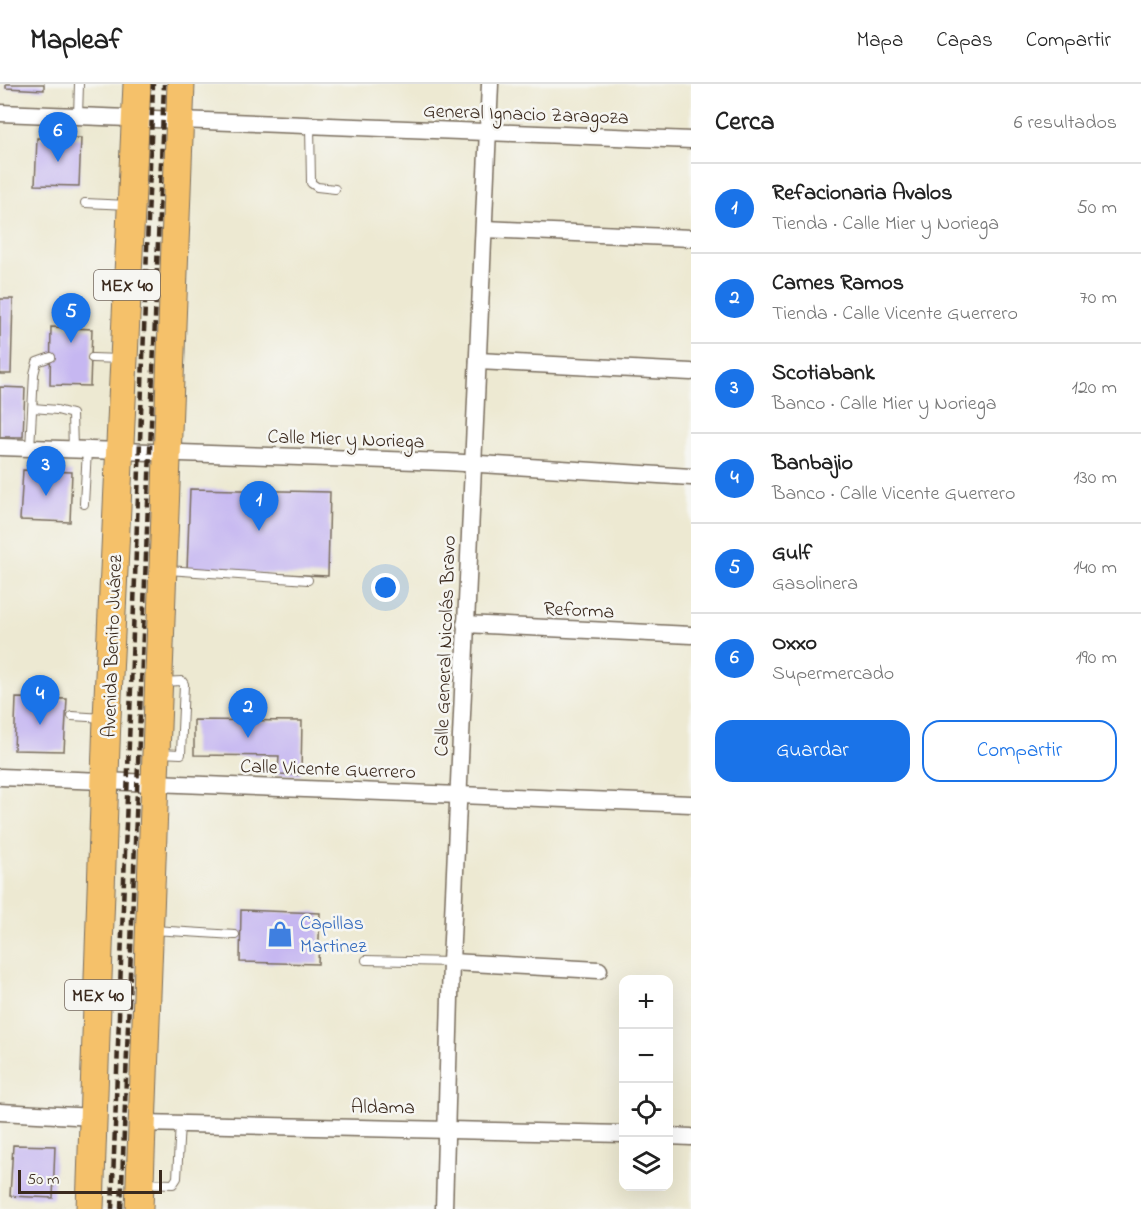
<!DOCTYPE html>
<html lang="es">
<head>
<meta charset="utf-8">
<style>
	:root { --surface:#fff; --page:#f2f2f2; --text:#222; --muted:#767676; --line:#e0e0e0; --accent:#1a73e8 }
	body { margin:0; font-family:"Indie Flower",sans-serif; background:var(--page); color:var(--text) }
	.controls { position:absolute; right:18px; bottom:18px; display:grid; overflow:hidden; border-radius:12px; box-shadow:0 6px 24px #0002 }
	.controls button { width:54px; height:54px; display:grid; place-items:center; padding:0; border:0; border-bottom:2px solid var(--line); background:var(--surface); color:var(--text); font:30px sans-serif }
	.scale { position:absolute; left:18px; bottom:15px; width:144px; box-sizing:border-box; padding-left:6px; border:3px solid #3b2a1e; border-top:0; font-size:16px; line-height:21px; white-space:nowrap; color:#3b2a1e; -webkit-text-stroke:4px #f6f6f2; paint-order:stroke }
	.you { position:absolute; left:386px; top:504px; width:21px; height:21px; margin:-15px; border:4px solid #fff; border-radius:50%; background:#1a73e8; box-shadow:0 0 0 9px #1a73e833 }
	.badge { display:grid; place-items:center; width:39px; height:39px; border-radius:50%; background:var(--accent); color:#fff; font-size:20px; font-weight:700 }
	.pin { position:absolute; translate:-50% -50px; filter:drop-shadow(0 2px 3px #0008) }
	.pin::after { content:''; position:absolute; top:32px; width:21px; height:18px; background:inherit; clip-path:polygon(0 0,100% 0,50% 100%) }
	.list { margin:0; padding:0; list-style:none }
	h2 { display:flex; justify-content:space-between; align-items:center; height:78px; margin:0; padding:0 24px; font-size:26px }
	h2 small { font-size:20px; font-weight:400; color:var(--muted) }
	.list li { display:grid; grid-template-columns:39px 1fr auto; gap:18px; align-items:center; box-sizing:border-box; height:90px; padding:0 24px; border-top:2px solid var(--line) }
	.list b { display:block; font-size:22px; white-space:nowrap }
	.list p { margin:0; font-size:20px; white-space:nowrap; color:var(--muted) }
	.list em { font-size:20px; font-style:normal; color:var(--muted) }
	.actions { display:flex; gap:12px; padding:18px 24px }
	.actions a { flex:1; padding:14px 0; border:2px solid var(--accent); border-radius:18px; text-align:center; font-size:21px; color:var(--accent) }
	.actions .main { background:var(--accent); color:#fff }
	.icon { flex:none; width:33px; height:33px; fill:none; stroke:currentColor; stroke-width:2; stroke-linecap:round; stroke-linejoin:round }
	.map { position:relative; flex:none; width:691px; height:1125px; overflow:hidden }
	header { display:flex; align-items:center; gap:36px; box-sizing:border-box; height:84px; padding:0 30px; background:var(--surface); border-bottom:2px solid var(--line) }
	header strong { font-size:28px }
	nav { display:flex; gap:33px; margin-inline-start:auto; font-size:21px }
	main { display:flex }
	aside { flex:1; background:var(--surface) }
	.map>svg:first-child { display:block }
</style>
</head>
<body>
<header>
<strong>Mapleaf</strong>
<nav><a>Mapa</a><a>Capas</a><a>Compartir</a></nav>
</header>
<main>
<div class="map">
<svg width="691" height="1125" viewBox="0 0 691 1125">
	<rect width="100%" height="100%" fill="#f6f6f2"/>
	<filter id="ink" filterUnits="userSpaceOnUse"><feTurbulence type="fractalNoise" baseFrequency=".0167" numOctaves="2"/><feDisplacementMap in="SourceGraphic" scale="12" xChannelSelector="R" yChannelSelector="G"/><feConvolveMatrix kernelMatrix="1 2 1 2 8 2 1 2 1" color-interpolation-filters="sRGB"/></filter>
	<filter id="wash" filterUnits="userSpaceOnUse"><feTurbulence type="fractalNoise" baseFrequency=".008" numOctaves="4" result="noise"/><feDisplacementMap in="SourceGraphic" scale="24" xChannelSelector="R" yChannelSelector="G"/><feGaussianBlur stdDeviation="1.35" result="paint"/><feColorMatrix in="noise" values="0 0 0 0 0 0 0 0 0 0 0 0 0 0 0 0 0 1.4 0 .05"/><feComposite in="paint" operator="in"/></filter>
	<g filter="url(#wash)">
		<rect width="100%" height="100%" fill="#ede9d2"/>
		<g id="blocks">
			<g fill="#c6b7f1">
				<path d="M6,0H44V6L6,4Z"/>
				<path d="M37,54H81L79,102L35,101Z"/>
				<path d="M0,215H13L11,290H0Z"/>
				<path d="M51,243L92,245L90,302L50,301Z"/>
				<path d="M0,303L25,304L23,353H0Z"/>
				<path d="M23,386L72,388L70,438L20,436Z"/>
				<path d="M190,405L330,408L328,492L187,486Z"/>
				<path d="M16,614L67,615L64,667L14,666Z"/>
				<path d="M194,636L302,637L301,691L278,690L279,672L194,671Z"/>
				<path d="M241,826L320,829L318,880L240,878Z"/>
				<path d="M13,1061L55,1062L53,1114L10,1112Z"/>
			</g>
		</g>
	</g>
	<g filter="url(#ink)">
		<use href="#blocks" fill-opacity="0" stroke="#796d5d" stroke-width="1.5"/>
		<g fill="none" stroke-linecap="round" stroke-linejoin="round">
			<g stroke="#796d5d" stroke-width="10">
				<g id="service">
					<path d="M78,32L79,0"/>
					<path d="M310,42L311,99L317,103L335,105"/>
					<path d="M85,119L128,121"/>
					<path d="M92,274L121,275"/>
					<path d="M33,324L57,326L72,330L73,366"/>
					<path d="M30,364L34,290L37,278L51,273"/>
					<path d="M84,420L87,366"/>
					<path d="M168,486L308,496"/>
					<path d="M72,632L104,634"/>
					<path d="M160,669L181,670L184,600L182,597L161,598"/>
					<path d="M153,846L235,851"/>
					<path d="M366,876L451,878"/>
					<path d="M142,1099L173,1100L177,1094L180,1039"/>
				</g>
			</g>
			<g stroke="#796d5d" stroke-width="19">
				<g id="minor">
					<path d="M0,29L691,56"/>
					<path d="M485,145L691,154"/>
					<path d="M478,277L691,288"/>
					<path d="M0,363L447,378L691,393"/>
					<path d="M465,540L691,551"/>
					<path d="M0,693L691,720"/>
					<path d="M451,878L599,886"/>
					<path d="M0,1028L94,1033"/>
					<path d="M142,1039L624,1050"/>
					<path d="M668,1052L691,1053"/>
					<path d="M444,1125L451,878L490,0"/>
				</g>
			</g>
			<g stroke="#796d5d" stroke-width="29">
				<g id="primary">
					<path d="M90,1125L107,634L137,0"/>
					<path d="M139,1125L181,0"/>
				</g>
			</g>
			<use href="#service" stroke="#fff" stroke-width="8"/>
			<use href="#minor" stroke="#fff" stroke-width="16"/>
			<use href="#primary" stroke="#f5c16b" stroke-width="27"/>
			<g stroke="#3b2a1e" stroke-width="4.5" stroke-dasharray="9 4.5" stroke-linecap="butt">
				<path d="M112,1125L153,0"/>
				<path d="M121,1125L164,0"/>
			</g>
		</g>
	</g>
	<defs>
		<g id="shop-bare" transform="scale(2.07)"><path d="M-5-2.5h2.3a2.7 3.5 0 0 1 5.4 0H5L5.5 6h-11ZM-1.5-2.5h3a1.5 2.3 0 0 0-3 0Z" fill="#3f7fe0" stroke="#f6f6f2" stroke-width="2.5" paint-order="stroke"/></g>
	</defs>
	<g fill-rule="evenodd">
		<use href="#shop-bare" x="280" y="850"/>
	</g>
	<g text-anchor="middle" stroke-width="5" stroke-linejoin="round" paint-order="stroke">
		<g fill="#f6f6f2" stroke="#73675e" stroke-width="1.5">
			<rect x="94" y="186" width="66" height="30" rx="4.5"/>
			<rect x="65" y="896" width="66" height="30" rx="4.5"/>
		</g>
		<g font-size="18" font-weight="bold" fill="#3b2a1e">
			<text x="127" y="207">MEX 40</text>
			<text x="98" y="917">MEX 40</text>
		</g>
		<g font-size="20" fill="#3b2a1e" stroke="#f6f6f2">
			<text transform="translate(526 29) rotate(2)" y="7">General Ignacio Zaragoza</text>
			<text transform="translate(346 354) rotate(2)" y="7">Calle Mier y Noriega</text>
			<text transform="translate(579 525) rotate(3)" y="7">Reforma</text>
			<text transform="translate(111 562) rotate(-88)" y="7">Avenida Benito Juárez</text>
			<text transform="translate(444 562) rotate(-88)" y="7">Calle General Nicolás Bravo</text>
			<text transform="translate(328 684) rotate(2)" y="7">Calle Vicente Guerrero</text>
			<text transform="translate(383 1022) rotate(1)" y="7">Aldama</text>
		</g>
		<g font-size="20" fill="#366cbe" stroke="#f6f6f2" text-anchor="start">
			<text x="300" y="845">Capillas<tspan x="300" dy="23">Martinez</tspan></text>
		</g>
	</g>
</svg>
<div class="controls">
<button>+</button>
<button>−</button>
<button><svg class="icon" aria-label="locate" viewBox="0 0 24 24"><circle cx="12" cy="12" r="6"/><path d="M12 2v4M12 18v4M2 12h4M18 12h4"/></svg></button>
<button><svg class="icon" aria-label="layers" viewBox="0 0 24 24"><path d="M12 4l9 5-9 5-9-5zM3 14l9 5 9-5"/></svg></button>
</div>
<div class="scale">50 m</div>
<div class="you"></div>
<div class="pin badge" style="left:259px;top:447px">1</div>
<div class="pin badge" style="left:248px;top:654px">2</div>
<div class="pin badge" style="left:46px;top:412px">3</div>
<div class="pin badge" style="left:40px;top:641px">4</div>
<div class="pin badge" style="left:71px;top:259px">5</div>
<div class="pin badge" style="left:58px;top:78px">6</div>
</div>
<aside>
<h2>Cerca<small>6 resultados</small></h2>
<ul class="list">
<li><span class="badge">1</span><div><b>Refacionaria Avalos</b><p>Tienda · Calle Mier y Noriega</p></div><em>50 m</em></li>
<li><span class="badge">2</span><div><b>Carnes Ramos</b><p>Tienda · Calle Vicente Guerrero</p></div><em>70 m</em></li>
<li><span class="badge">3</span><div><b>Scotiabank</b><p>Banco · Calle Mier y Noriega</p></div><em>120 m</em></li>
<li><span class="badge">4</span><div><b>Banbajio</b><p>Banco · Calle Vicente Guerrero</p></div><em>130 m</em></li>
<li><span class="badge">5</span><div><b>Gulf</b><p>Gasolinera</p></div><em>140 m</em></li>
<li><span class="badge">6</span><div><b>Oxxo</b><p>Supermercado</p></div><em>190 m</em></li>
</ul>
<div class="actions"><a class="main">Guardar</a><a>Compartir</a></div>
</aside>
</main>
</body>
</html>
